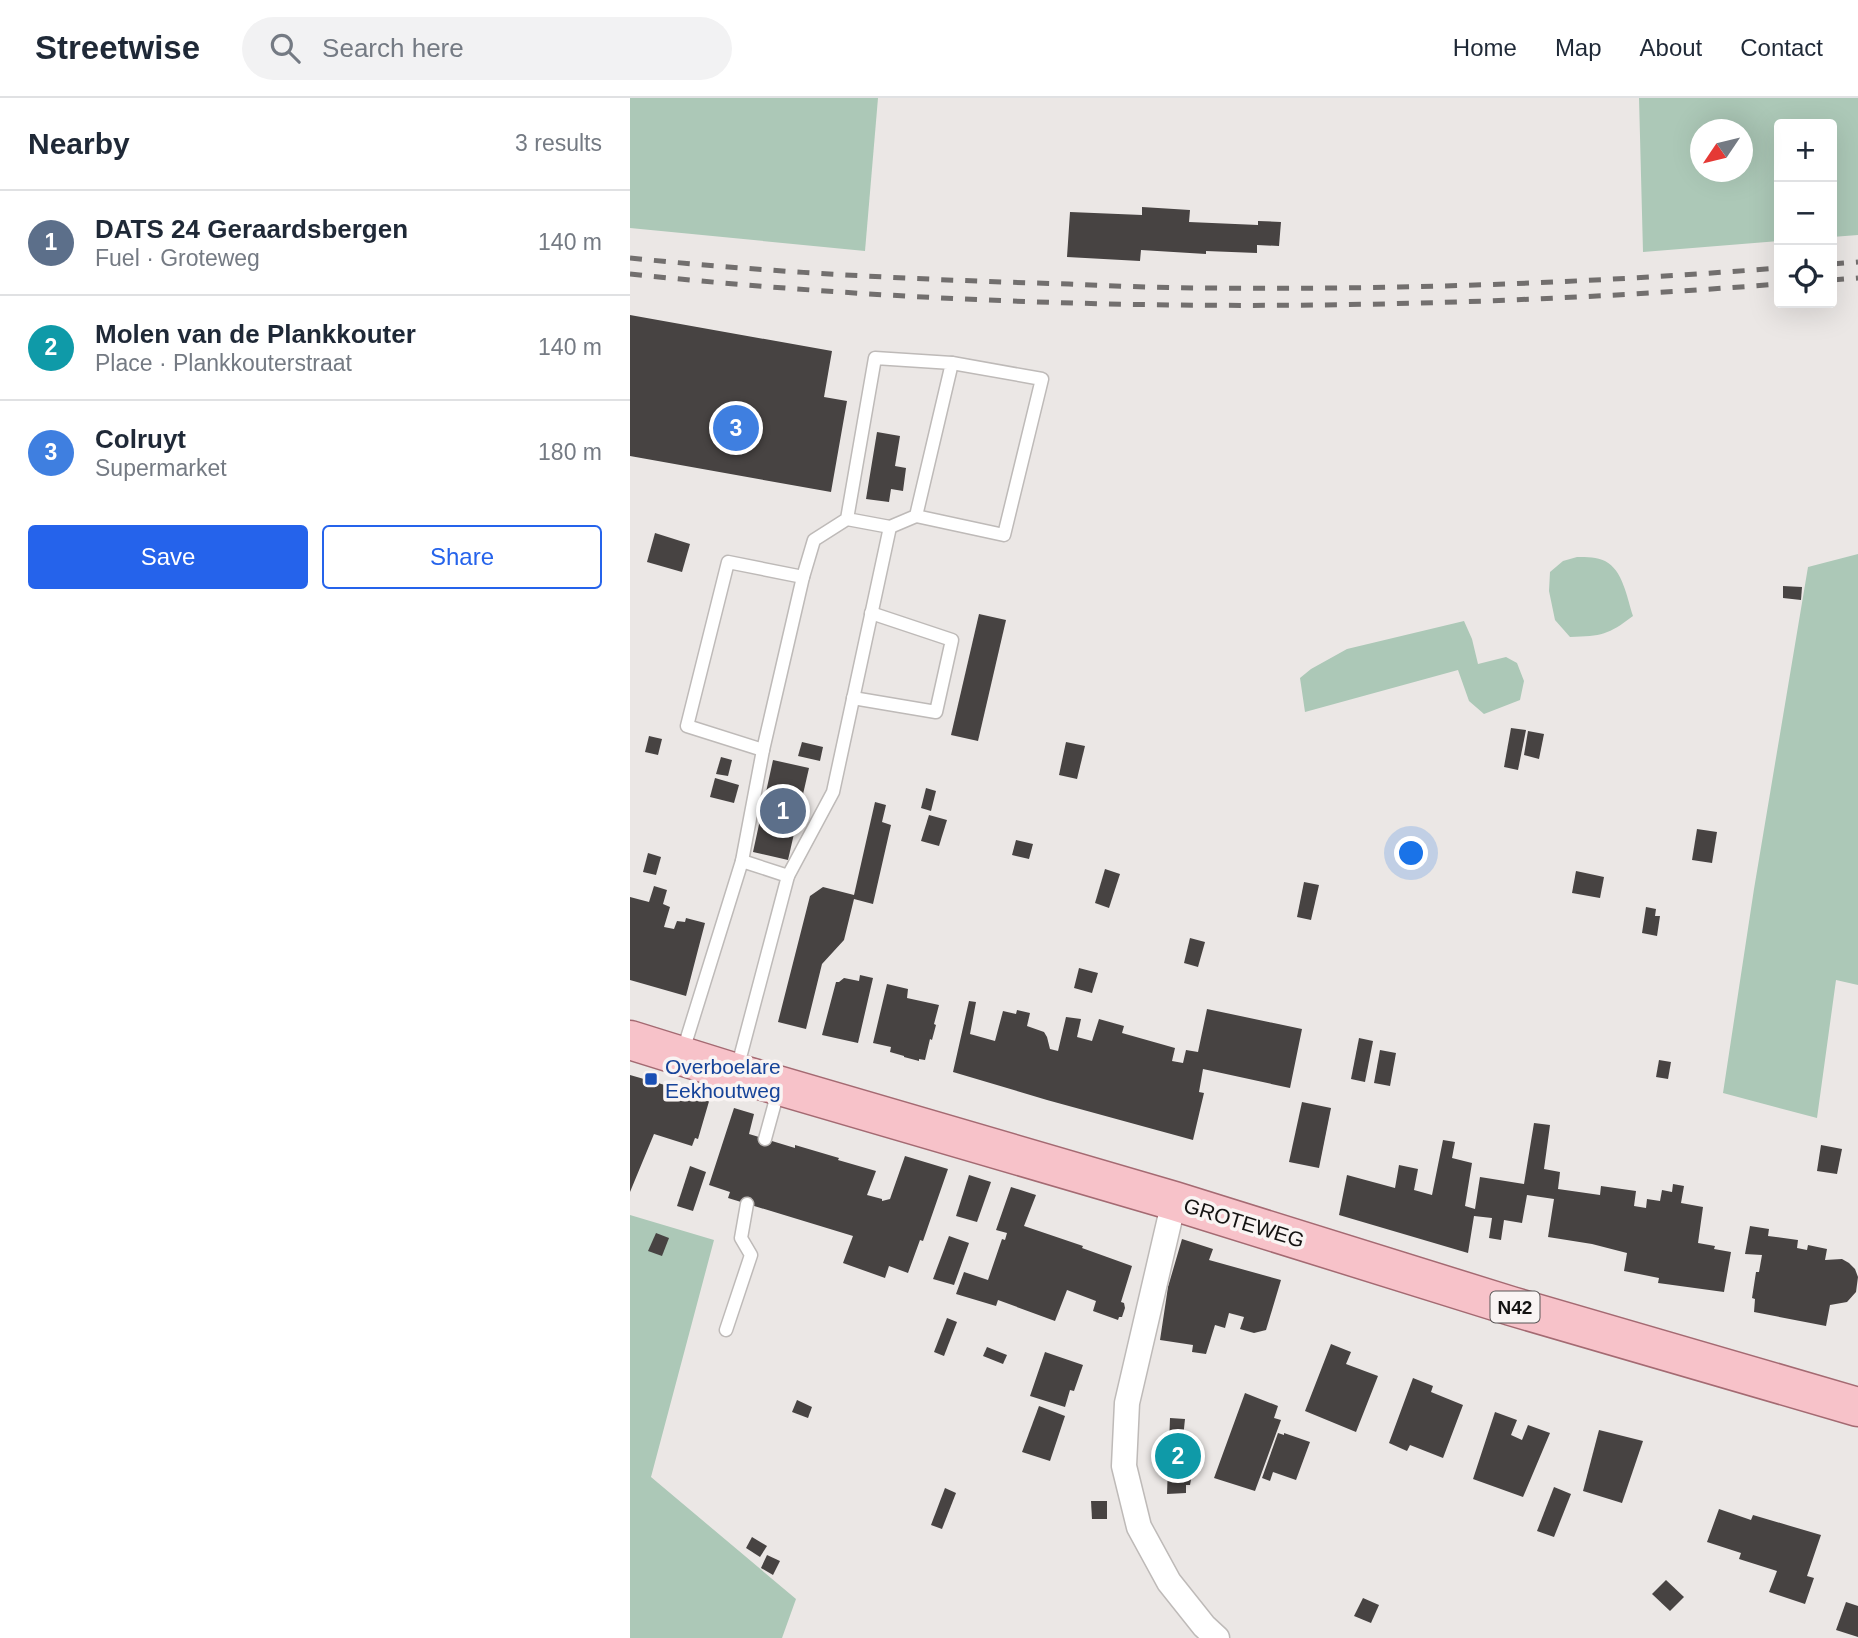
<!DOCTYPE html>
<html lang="en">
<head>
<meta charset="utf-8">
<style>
	:root { --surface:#fff; --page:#f2f2f3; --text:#1f2937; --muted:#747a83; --line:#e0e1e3; --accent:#2563eb }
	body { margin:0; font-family:Arial,sans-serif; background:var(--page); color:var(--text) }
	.controls { position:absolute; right:21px; top:21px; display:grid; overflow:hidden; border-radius:7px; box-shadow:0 7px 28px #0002 }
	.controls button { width:63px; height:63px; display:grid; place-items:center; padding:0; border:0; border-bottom:2px solid var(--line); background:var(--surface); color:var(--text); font:35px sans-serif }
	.compass { position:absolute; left:1060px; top:21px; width:63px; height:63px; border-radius:50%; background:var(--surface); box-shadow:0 7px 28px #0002; rotate:235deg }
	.you { position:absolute; left:782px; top:756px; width:24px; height:24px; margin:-18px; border:5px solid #fff; border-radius:50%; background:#1a73e8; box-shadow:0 0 0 10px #1a73e833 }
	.badge { display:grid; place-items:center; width:46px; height:46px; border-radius:50%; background:var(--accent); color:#fff; font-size:23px; font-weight:700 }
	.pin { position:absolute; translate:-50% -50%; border:4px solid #fff; box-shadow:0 2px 7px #0006 }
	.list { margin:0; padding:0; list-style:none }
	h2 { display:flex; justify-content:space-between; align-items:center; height:91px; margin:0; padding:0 28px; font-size:30px }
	h2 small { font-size:23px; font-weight:400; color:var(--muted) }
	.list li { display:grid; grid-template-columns:46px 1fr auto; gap:21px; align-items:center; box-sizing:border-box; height:105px; padding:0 28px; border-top:2px solid var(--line) }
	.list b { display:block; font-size:26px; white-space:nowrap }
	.list p { margin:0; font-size:23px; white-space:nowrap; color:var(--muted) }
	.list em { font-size:23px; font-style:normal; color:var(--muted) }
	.actions { display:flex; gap:14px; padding:21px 28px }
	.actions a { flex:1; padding:16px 0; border:2px solid var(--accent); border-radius:7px; text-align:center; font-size:24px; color:var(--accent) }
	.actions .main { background:var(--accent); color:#fff }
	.icon { flex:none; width:38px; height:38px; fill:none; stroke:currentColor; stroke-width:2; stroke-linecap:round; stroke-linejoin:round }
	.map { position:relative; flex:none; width:1228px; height:1540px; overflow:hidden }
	header { display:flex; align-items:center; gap:42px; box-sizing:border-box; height:98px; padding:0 35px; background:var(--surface); border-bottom:2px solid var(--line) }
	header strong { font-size:33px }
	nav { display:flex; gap:38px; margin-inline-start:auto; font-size:24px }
	.search { width:490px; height:63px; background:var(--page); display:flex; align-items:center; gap:18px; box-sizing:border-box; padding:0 24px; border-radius:38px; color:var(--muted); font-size:26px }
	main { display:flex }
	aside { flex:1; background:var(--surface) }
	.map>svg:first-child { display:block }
</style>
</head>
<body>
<header>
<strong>Streetwise</strong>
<div class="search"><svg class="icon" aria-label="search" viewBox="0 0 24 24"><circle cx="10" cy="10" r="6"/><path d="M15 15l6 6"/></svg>Search here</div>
<nav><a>Home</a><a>Map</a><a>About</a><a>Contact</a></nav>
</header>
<main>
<aside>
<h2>Nearby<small>3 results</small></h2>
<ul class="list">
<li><span class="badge" style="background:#5c6f8a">1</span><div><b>DATS 24 Geraardsbergen</b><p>Fuel · Groteweg</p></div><em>140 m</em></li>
<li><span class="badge" style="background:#0f9aa8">2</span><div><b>Molen van de Plankkouter</b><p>Place · Plankkouterstraat</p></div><em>140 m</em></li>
<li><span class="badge" style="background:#3f7fe0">3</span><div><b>Colruyt</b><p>Supermarket</p></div><em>180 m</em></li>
</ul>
<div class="actions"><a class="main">Save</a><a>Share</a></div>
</aside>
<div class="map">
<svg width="1228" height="1540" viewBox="0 0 1228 1540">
	<rect width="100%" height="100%" fill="#ebe7e5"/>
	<g fill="#acc8b7" fill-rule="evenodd">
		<path d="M0,0H248L235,153L0,130Z"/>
		<path d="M1009,0H1228V137L1202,139V26H1149V143L1013,154ZM1070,32H1112V74H1070Z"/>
		<path d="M1228,456V887L1206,882L1187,1020L1093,995L1124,791L1178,469Z"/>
		<path d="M947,459C957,459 967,459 975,463C993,472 997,500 1003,518C978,537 972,538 940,539L925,522L919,493L920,474L933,463Z"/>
		<path d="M834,523L842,541L848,566L876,559L887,565L894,583L890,602L854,616L839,603L828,572L675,614L670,580L681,571L717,551Z"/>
		<path d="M0,1117L84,1142L21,1379L166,1501L152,1540H0Z"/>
	</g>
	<g fill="#474342">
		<path d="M512,109L560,112L559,124L628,127V123L651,124L649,148L627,147V155L576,153V156L511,152L510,163L437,159L440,114L512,117Z"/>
		<path d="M0,217L202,253L194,299L217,303L201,394L0,358Z"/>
		<path d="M247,334L270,338L265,368L276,370L273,393L261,391L259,404L236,401Z"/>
		<path d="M25,435L60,446L52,474L17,464Z"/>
		<path d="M1153,488L1172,489L1171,502L1153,500Z"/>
		<path d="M349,516L376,522L348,643L321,637Z"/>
		<path d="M881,630L896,632L888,672L874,669Z"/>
		<path d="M898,633L914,636L909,661L894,657Z"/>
		<path d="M19,638L32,641L28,657L15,654Z"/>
		<path d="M172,644L193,649L190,663L168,658Z"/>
		<path d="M436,644L455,648L447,681L429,677Z"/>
		<path d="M91,659L102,662L98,678L86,676Z"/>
		<path d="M143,662L179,670L158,762L123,754Z"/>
		<path d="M85,680L109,687L104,705L80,699Z"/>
		<path d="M296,690L306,693L301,713L291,710Z"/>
		<path d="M245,704L256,707L252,724L261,727L243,806L224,801L214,842L192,866L176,931L148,924L180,798L193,789L224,797Z"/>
		<path d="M299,717L317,722L309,748L291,743Z"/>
		<path d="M1067,731L1087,734L1082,765L1062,762Z"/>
		<path d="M386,742L403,746L399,761L382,757Z"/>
		<path d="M18,755L31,759L26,777L13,774Z"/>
		<path d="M475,771L490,776L479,810L465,805Z"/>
		<path d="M946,773L974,779L970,800L942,795Z"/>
		<path d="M674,784L689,787L681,822L667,819Z"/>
		<path d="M24,788L37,792L33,806L40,809L34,829L44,831L47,823L55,824L56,820L75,825L56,898L0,882V799L19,804Z"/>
		<path d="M1016,809L1026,811L1025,818H1030L1027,838L1012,835Z"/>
		<path d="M560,840L575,844L568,869L554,865Z"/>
		<path d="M449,870L468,875L462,895L444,890Z"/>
		<path d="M230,877L243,880L228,945L192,937L206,884H209L214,880L229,883Z"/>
		<path d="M257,886L278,891L277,900L309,907L304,926L306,927L302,942L300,941L295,962L289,961V963L274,959V958L260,954L261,949L243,945Z"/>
		<path d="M339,903L346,904L340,936L365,943L373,913L386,916L387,912L400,915L397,928L414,934L417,939L420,951L428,953L436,919L451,921L447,939L462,943L469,921L494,928L492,935L545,950L542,963L553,965L556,952L568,954L577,911L672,931L660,990L573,971L569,994L574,995L563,1042L417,1002L323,974Z"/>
		<path d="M729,940L743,943L735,984L721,981Z"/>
		<path d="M750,952L766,955L760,988L744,985Z"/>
		<path d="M1029,962L1041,964L1038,981L1026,979Z"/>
		<path d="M0,977L80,1000L68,1041L65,1040L62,1048L24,1036L0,1094Z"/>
		<path d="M672,1004L701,1010L689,1070L659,1064Z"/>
		<path d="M104,1010L124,1016L119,1036L165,1050V1047L209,1060L208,1062L246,1073L237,1097L252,1101V1103L260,1101L275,1058L318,1071L293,1143L290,1142L278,1175L259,1168L255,1180L213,1165L223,1138L98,1100L100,1094L79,1087Z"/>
		<path d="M904,1025L920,1027L914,1071L930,1074L928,1091L970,1097L971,1088L1006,1093L1004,1108L1016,1110L1017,1101L1030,1103L1032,1092L1042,1094L1043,1086L1054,1088L1051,1105L1073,1109L1068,1145L1085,1148L1084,1151L1101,1154L1094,1194L1028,1185L1029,1180L994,1173L997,1155L962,1146L918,1139L924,1101L897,1097L892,1125L874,1122L871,1142L859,1140L862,1120L844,1118L838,1155L709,1117L717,1077L765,1090L769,1067L788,1071L784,1092L802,1097L813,1042L825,1044L822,1060L842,1065L835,1108L845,1111L850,1079L894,1086Z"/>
		<path d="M1191,1047L1212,1051L1207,1076L1187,1073Z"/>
		<path d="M60,1068L76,1074L63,1113L47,1108Z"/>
		<path d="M339,1077L361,1084L347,1124L326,1118Z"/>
		<path d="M381,1089L406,1097L394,1128L453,1148L452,1150L502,1168L491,1204L494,1205L495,1210L492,1219H489L488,1222L463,1213L466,1203L437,1192L425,1223L368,1202L366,1208L326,1196L334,1174L358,1182L372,1141L375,1142L377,1135L366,1132Z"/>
		<path d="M1120,1128L1139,1131L1138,1138L1168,1142L1167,1150L1177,1152L1178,1147L1197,1151L1195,1162L1212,1161L1219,1165L1225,1171L1228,1179L1226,1194L1217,1204L1200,1207L1196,1228L1124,1214L1125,1201L1122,1200L1126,1174H1129L1132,1157L1115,1156Z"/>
		<path d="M26,1135L39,1140L32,1158L18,1153Z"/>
		<path d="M319,1138L339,1145L324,1187L303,1181Z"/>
		<path d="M552,1141L583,1151L579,1162L651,1182L636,1232L624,1235L610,1231L614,1219L599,1215L595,1230L585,1227L576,1256L562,1254L563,1247L530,1242L538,1189Z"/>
		<path d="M317,1220L327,1224L314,1258L304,1254Z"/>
		<path d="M701,1246L721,1254L716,1266L748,1278L726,1334L675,1313Z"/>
		<path d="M357,1249L377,1257L373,1266L353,1258Z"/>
		<path d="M415,1254L453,1267L444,1293L440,1292L435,1309L400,1298Z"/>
		<path d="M783,1280L803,1288L801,1294L833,1307L813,1360L780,1347L777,1353L759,1345Z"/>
		<path d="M615,1295L648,1308L644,1320L651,1322L625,1393L584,1380Z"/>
		<path d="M167,1302L182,1309L178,1320L162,1314Z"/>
		<path d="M409,1308L435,1318L420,1363L392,1354Z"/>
		<path d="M865,1314L887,1322L881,1337L892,1342L898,1327L920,1335L893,1399L843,1381Z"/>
		<path d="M540,1320L555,1321L553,1340L560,1342V1350L562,1357L558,1366L557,1376H562L560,1387H556V1395L537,1396L538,1367L534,1357L536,1350L539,1346Z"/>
		<path d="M969,1332L1013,1343L992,1405L953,1393Z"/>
		<path d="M648,1335L654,1337V1335L680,1344L666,1382L643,1374L640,1383L632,1380Z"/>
		<path d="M924,1389L941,1396L924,1439L907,1433Z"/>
		<path d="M315,1390L326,1395L312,1431L301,1427Z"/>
		<path d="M461,1403H477V1421H462Z"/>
		<path d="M1089,1411L1121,1422L1123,1417L1191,1437L1177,1478L1184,1480L1175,1506L1139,1494L1147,1473L1109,1461L1111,1455L1077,1444Z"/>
		<path d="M122,1439L137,1448L130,1459L116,1450Z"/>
		<path d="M137,1457L150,1463L143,1477L131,1470Z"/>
		<path d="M1036,1482L1054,1499L1040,1513L1022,1496Z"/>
		<path d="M733,1500L749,1507L741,1525L724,1518Z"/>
		<path d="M1216,1504L1228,1508V1539L1206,1532Z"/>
	</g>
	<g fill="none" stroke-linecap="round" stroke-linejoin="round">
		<g stroke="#bebab8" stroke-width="15">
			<g id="service">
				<path d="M286,418L374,437L412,281L322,265"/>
				<path d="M223,600L306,614L322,542L241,515"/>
				<path d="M133,652L57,628L98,464L173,479"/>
				<path d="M112,763L133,652L173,479L184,442L217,421L260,429L286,418L322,265L245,260L217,421"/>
				<path d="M158,778L203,694L260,429"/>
				<path d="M52,956L112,763L158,778L107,971"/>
				<path d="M135,1041L149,990"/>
				<path d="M96,1232L121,1157L111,1140L117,1106"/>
			</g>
		</g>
		<g stroke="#bebab8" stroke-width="27">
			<path id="minor" d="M544,1103L497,1305L494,1368L509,1429L539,1484L574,1528L587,1540"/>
		</g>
		<g stroke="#a46a72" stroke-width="41">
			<path id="primary" d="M0,942L106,975L544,1103L881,1208L1228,1309"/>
		</g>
		<use href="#service" stroke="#fff" stroke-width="12"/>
		<use href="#minor" stroke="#fff" stroke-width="24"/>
		<use href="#primary" stroke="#f7c2c9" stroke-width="38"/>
		<g stroke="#726f6e" stroke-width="5" stroke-dasharray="12 12" stroke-linecap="butt">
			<path d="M0,160C146,175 292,182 439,186C485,188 531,190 577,190C768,192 959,185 1149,170"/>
			<path d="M1202,166L1228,164"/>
			<path d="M0,176C381,216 768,216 1149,186"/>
			<path d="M1202,182L1228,180"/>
		</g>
	</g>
	<rect fill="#1a4fb4" stroke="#f9f4f3" stroke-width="2.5" x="14" y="974" width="14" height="14" rx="3.5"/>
	<g text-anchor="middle" stroke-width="7" stroke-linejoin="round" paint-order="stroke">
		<rect fill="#f9f4f3" stroke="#595656" stroke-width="2" x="860.5" y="1193.5" width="49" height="31" rx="5"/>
		<g font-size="19" font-weight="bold" fill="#141312">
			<text x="885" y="1216">N42</text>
		</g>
		<g font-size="21" fill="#164399" stroke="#f9f4f3" text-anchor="start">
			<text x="35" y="976">Overboelare<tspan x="35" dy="24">Eekhoutweg</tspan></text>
		</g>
		<g font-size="21" fill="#141312" stroke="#f9f4f3">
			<text transform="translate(614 1125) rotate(17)" y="7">GROTEWEG</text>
		</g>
	</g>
</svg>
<div class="controls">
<button>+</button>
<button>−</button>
<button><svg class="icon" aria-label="locate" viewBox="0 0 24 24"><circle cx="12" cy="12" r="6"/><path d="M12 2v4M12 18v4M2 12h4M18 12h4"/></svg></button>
</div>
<svg class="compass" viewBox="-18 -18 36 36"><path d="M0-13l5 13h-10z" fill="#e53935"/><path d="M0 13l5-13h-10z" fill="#747a83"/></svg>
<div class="you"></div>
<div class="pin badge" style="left:153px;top:713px;background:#5c6f8a">1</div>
<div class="pin badge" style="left:548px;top:1358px;background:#0f9aa8">2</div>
<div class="pin badge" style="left:106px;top:330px;background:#3f7fe0">3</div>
</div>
</main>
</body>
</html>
